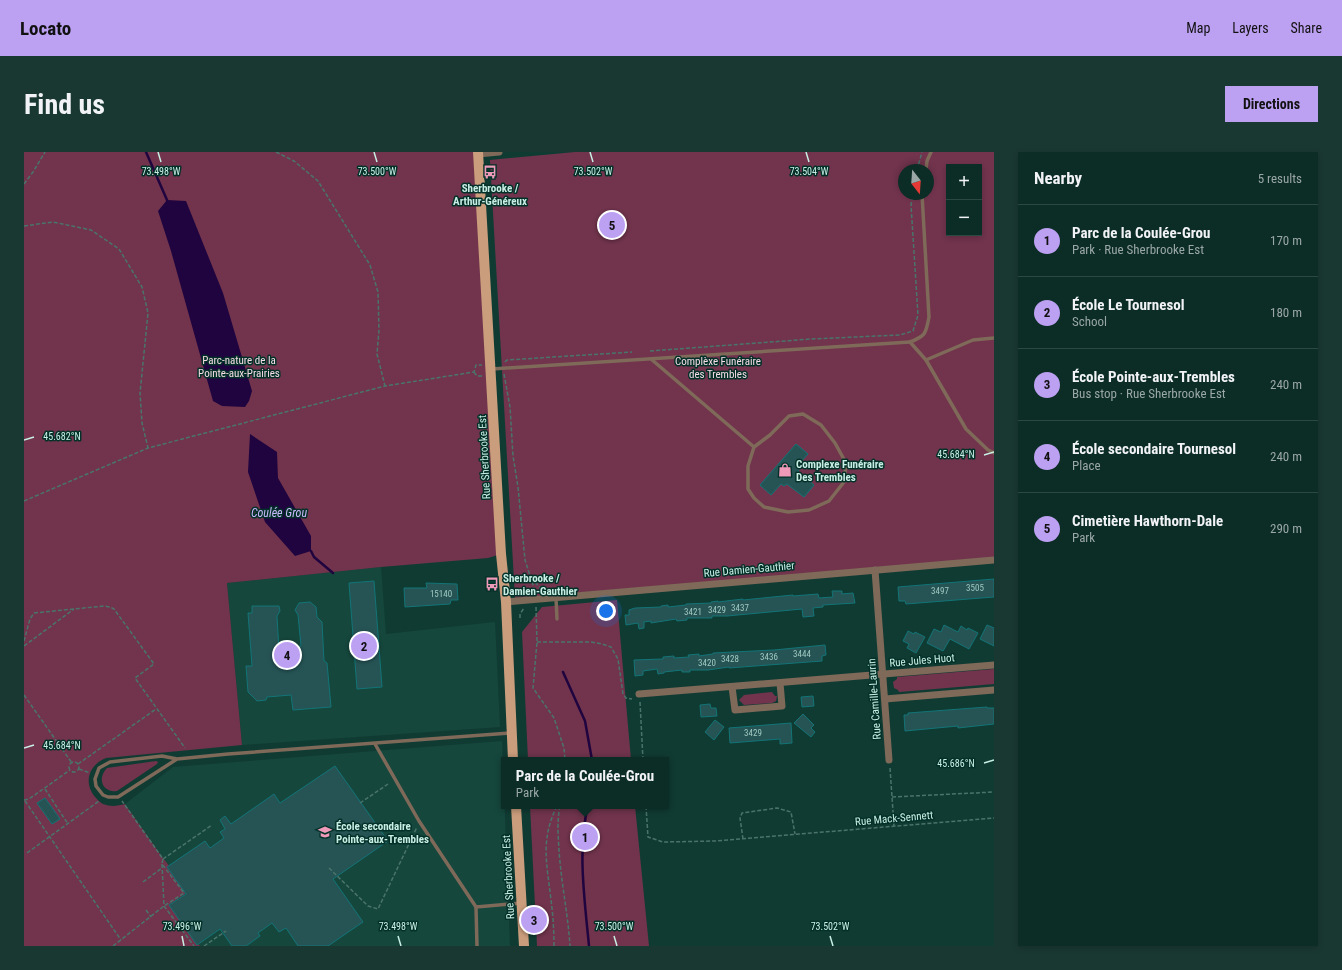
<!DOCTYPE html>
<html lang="en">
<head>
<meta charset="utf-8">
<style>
	:root { --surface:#0c2c26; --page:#1a3832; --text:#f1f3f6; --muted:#9aa7a7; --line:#2c4843; --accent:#bca0f2 }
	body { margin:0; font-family:"Roboto Condensed",sans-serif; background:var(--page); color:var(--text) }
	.controls { position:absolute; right:12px; top:12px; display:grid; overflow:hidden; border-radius:0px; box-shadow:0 2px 6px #0003 }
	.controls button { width:36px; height:36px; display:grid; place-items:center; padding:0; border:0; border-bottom:1px solid var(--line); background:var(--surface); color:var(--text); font:20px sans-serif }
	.compass { position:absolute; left:874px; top:12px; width:36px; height:36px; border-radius:50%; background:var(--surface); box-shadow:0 2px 6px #0003; rotate:163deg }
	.you { position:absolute; left:582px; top:459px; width:14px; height:14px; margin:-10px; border:3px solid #fff; border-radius:50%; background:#1a73e8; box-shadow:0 0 0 6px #1a73e833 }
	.badge { display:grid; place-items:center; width:26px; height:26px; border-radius:50%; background:var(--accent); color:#111; font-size:13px; font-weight:700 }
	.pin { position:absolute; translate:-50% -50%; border:2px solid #fff; box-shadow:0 1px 4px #0006 }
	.popup { position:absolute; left:477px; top:605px; width:168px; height:52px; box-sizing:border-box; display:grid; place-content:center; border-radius:0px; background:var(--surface); filter:drop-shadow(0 1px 3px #0005); font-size:13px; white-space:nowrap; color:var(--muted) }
	.popup b { font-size:15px; color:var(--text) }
	.popup::after { content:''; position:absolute; left:50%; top:100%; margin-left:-8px; border:8px solid transparent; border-top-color:var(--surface) }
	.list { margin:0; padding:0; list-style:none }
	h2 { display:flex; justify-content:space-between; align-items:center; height:52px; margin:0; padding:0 16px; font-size:17px }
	h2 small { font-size:13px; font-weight:400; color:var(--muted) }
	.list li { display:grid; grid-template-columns:26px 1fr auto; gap:12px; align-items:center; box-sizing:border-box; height:72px; padding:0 16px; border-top:1px solid var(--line) }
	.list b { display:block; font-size:15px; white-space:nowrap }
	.list p { margin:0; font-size:13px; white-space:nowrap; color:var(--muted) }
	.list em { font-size:13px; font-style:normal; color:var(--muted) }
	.map { position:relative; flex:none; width:970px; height:794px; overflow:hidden; border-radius:0px }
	header { display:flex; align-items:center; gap:24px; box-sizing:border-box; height:56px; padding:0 20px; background:var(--accent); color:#111 }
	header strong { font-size:19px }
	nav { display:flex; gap:22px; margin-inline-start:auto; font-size:14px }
	.intro { display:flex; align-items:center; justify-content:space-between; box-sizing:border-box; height:96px; padding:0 24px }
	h1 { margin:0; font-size:28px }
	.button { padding:10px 18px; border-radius:0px; background:var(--accent); color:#111; font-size:14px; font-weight:700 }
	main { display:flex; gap:24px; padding:0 24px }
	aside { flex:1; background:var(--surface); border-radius:0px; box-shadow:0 2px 6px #0003 }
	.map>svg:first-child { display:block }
</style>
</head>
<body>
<header>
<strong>Locato</strong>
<nav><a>Map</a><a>Layers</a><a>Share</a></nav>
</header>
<div class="intro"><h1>Find us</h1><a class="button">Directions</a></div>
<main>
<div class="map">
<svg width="970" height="794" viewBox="0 0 970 794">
	<rect width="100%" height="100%" fill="#103b33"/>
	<g fill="#15473d">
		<path d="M357,415L362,482L471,470L476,575L218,593L203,431Z"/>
		<path d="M478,589L486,794H176L145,753L165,739L139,706L101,652L149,615Z"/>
	</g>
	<g fill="#71344c" fill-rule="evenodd">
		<path d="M0,0H454L477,402L464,406L357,415L203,431L218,593L82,606C64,613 59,632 72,646C74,648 77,651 79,652C87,655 93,654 101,652L139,706L165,739L145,753L176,794H0Z"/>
		<path d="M551,0H970V406L491,446L466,8ZM925,15H955V81H925ZM880,18H904V42H880Z"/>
		<path d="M593,448L607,608H504L498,480L518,455Z"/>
		<path d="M970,517V532L875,540L874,538L870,536L869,530L873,527V525Z"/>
		<path d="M748,540L751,544H753L752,549L748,551L720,553L715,548L720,543Z"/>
		<path d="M132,609L134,610L133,612L93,639C78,641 73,626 83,616Z"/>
		<path d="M506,654H611L625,794H513Z"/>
	</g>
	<g fill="#1f043f">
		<path d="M143,48L162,49L199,141L228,239L225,249L221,255L198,254L189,249L147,99L134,59Z"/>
		<path d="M226,282L253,300L254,326L287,384V399L271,404L241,370L224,320Z"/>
	</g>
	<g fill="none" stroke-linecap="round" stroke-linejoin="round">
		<g stroke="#1f043f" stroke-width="2.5">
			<path d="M122,0L143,48"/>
			<path d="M287,399L290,405L309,421"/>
			<path d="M539,520L561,569L568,608"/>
			<path d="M564,654C553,696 561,751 565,794"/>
		</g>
	</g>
	<g fill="#265455" stroke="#127477">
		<path d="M772,292L784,302L773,314L776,316L774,319L790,333L780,345L763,332L760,334L757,332L747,343L736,333Z"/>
		<path d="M970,427V445L882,452L881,449H875L874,435Z"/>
		<path d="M350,429L358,535L333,537L325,431Z"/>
		<path d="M402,431L433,432L434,448H427L426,452L381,455L380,436H403Z"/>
		<path d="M808,439H818V442L829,441L831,451L799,453V455L789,456L790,464L779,465L778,457L703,464H688V466H663V468L653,469L652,467L627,471V469L620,470V476L615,477L614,471L602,473L601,463H605V458L611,456L637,455V454L644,453V455L662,453V452L687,451V450L694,449V450L719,447V448L769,443V444L794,442L795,446L809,445Z"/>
		<path d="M286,450L292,455L293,465L298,470L300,509L303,511L307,555L269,558L267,543L243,545L242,548L233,549L224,540L222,514H228L224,461H228V454H255L256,459L253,464L255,498L277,494L274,463L271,458L275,451Z"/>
		<path d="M920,473L934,480L937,474L943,478L944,476L954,481L945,497L926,487L919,499L903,491L910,477L917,480Z"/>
		<path d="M963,473L970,476V494L956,487Z"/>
		<path d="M884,479L890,482L891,480L901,485L892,501L883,496L885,492L879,489Z"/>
		<path d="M801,493L802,503L798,504V509L705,516V515L684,518H666V520H658V518L640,520V521L634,522L633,517L619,519V523L611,524L610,508L639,507V505L650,504V506L665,505L664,503L675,502V504L689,502V501L750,498Z"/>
		<path d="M789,544L790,554L778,555L777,545Z"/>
		<path d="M686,552L687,556H692L693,564L677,565L676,553Z"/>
		<path d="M963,555V556H970V572L934,576V574L881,579L880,563H884V561Z"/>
		<path d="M779,562L790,573L787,576L791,580L787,585L770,571Z"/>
		<path d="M691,568L700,575L690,588L681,580Z"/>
		<path d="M767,571L768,591L756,592V587L706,591L705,576Z"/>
		<path d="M311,614L364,689L309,727L339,770L304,794H274L262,776L255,780L248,771L234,781L236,784L222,794H208L196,777L173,793L145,753L162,742L143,715L181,689L186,696L200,686L196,680L201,677L196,668L201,664L207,672L250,642L256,651Z"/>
		<path d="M21,646L36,667L28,672L13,651Z"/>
	</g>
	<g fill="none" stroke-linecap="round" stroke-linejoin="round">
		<g stroke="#4a746b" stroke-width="1.5" stroke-dasharray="4 2" stroke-linecap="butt">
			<path d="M252,0L270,9L294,29L346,113L354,140L355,178L353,202L361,234"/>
			<path d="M893,18L898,0"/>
			<path d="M0,32L9,20L21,0"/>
			<path d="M0,74L29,70L67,78L95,97L118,135L124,161L116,241L118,271L124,296"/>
			<path d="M626,199L787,187L876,183L889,179L894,163L887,53L889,42"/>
			<path d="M481,210L483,208L608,200"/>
			<path d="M450,220L453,224H458"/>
			<path d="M480,222L486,255L489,304L494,335L501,408L511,439"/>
			<path d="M0,349L124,296L361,234L450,220L452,213H458"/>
			<path d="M507,426L519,439"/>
			<path d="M512,455L513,490L509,536L530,566L540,596L541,608"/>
			<path d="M496,466V462L500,456"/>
			<path d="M0,489L6,467L10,461L80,454L86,455L90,457L130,512L111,526L161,596"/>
			<path d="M513,490H567L578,492L587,495L594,507L599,542L602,546L608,547"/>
			<path d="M0,494L50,457"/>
			<path d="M0,543L48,611"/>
			<path d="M616,550L619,608"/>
			<circle cx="50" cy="615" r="5"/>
			<path d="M54,612L132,557"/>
			<path d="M866,616L870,674"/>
			<path d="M55,617L66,621"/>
			<path d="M21,637L44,672"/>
			<path d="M868,645L970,640"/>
			<path d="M0,648L5,647L46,618"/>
			<path d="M1,649L97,788"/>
			<path d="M336,651L364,632"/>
			<path d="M536,654C533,668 534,683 535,698C537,730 544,762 546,794"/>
			<path d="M622,654L624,685L639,690L691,689L970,666"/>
			<path d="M719,687L716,666L718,661L753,656L767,660L771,682"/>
			<path d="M3,701L75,649"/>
			<path d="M139,707L188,673"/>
			<path d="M138,712L140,754L170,794"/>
			<path d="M305,716L344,754L354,757L393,675"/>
			<path d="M119,730L138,716"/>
			<path d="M122,758L127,765"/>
			<path d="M89,794L140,754L160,741L138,712L139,707L98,649"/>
			<path d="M180,794L202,779"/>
			<path d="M530,794C530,779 529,763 527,748C523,712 516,688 533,654"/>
		</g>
		<g stroke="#7f6959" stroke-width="3.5">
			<path d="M902,18L903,9L907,0"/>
			<path d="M898,42L905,165C902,181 902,184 886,190L902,208L942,277L964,298L970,301"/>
			<path d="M627,207L730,295L746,283L765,264L779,262L797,273L811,291L822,311L820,330L805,349L785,358L764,360L740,355L730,346L724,337V314L730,295"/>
			<path d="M902,208L949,188L970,186"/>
			<path d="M468,217L886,190"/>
			<path d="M532,446L533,467"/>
			<path d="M351,592L395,669L452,755L453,794"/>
			<path d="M153,607L94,645H84L79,643L72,634L71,627L75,616L86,610L138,604L153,607L204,602L487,581"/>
			<path d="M452,755L497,751"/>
		</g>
		<g stroke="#7f6959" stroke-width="7">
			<path d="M454,2L475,0"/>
			<path d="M851,418L865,608"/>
			<path d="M482,450L970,408"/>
			<path d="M708,535L711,558L758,554L756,531"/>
			<path d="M615,542L970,513"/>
			<path d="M861,547L970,538"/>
		</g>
		<g stroke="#ca9d7c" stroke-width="10">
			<path d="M454,0L477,402L482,450L489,608"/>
			<path d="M492,654L500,794"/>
		</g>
	</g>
	<path fill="none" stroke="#c9efe4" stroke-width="1.5" d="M134,0L137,10M350,0L353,10M566,0L569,10M782,0L785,10M0,288L10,285M960,303L970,300M0,596L10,593M960,611L970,608M158,784L160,794M374,784L377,794M590,784L593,794M806,784L809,794"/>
	<defs>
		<g id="bus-bare" transform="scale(1.08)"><path d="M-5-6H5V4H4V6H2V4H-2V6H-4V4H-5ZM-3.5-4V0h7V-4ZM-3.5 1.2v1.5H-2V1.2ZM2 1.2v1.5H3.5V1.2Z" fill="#ef9ab8" stroke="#033129" stroke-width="2.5" paint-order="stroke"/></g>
		<g id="shop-bare" transform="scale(1.08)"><path d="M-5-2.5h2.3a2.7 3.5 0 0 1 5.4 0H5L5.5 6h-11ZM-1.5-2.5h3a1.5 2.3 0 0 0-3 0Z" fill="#ef9ab8" stroke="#033129" stroke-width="2.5" paint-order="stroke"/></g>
		<g id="school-bare" transform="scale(1.08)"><path d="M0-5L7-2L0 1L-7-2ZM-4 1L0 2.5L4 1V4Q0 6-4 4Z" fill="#ef9ab8" stroke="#033129" stroke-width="2.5" paint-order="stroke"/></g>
	</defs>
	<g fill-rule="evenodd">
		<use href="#bus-bare" x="466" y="20"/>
		<use href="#shop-bare" x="761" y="318"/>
		<use href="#bus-bare" x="468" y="432"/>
		<use href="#school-bare" x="301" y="680"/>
	</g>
	<g text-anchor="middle" stroke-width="3" stroke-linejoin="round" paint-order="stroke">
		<g font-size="9" fill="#a0c8c0">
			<text x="951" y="439">3505</text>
			<text x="916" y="442">3497</text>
			<text x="417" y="445">15140</text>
			<text x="716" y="459">3437</text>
			<text x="693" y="461">3429</text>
			<text x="669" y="463">3421</text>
			<text x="778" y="505">3444</text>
			<text x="745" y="508">3436</text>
			<text x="706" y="510">3428</text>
			<text x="683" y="514">3420</text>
			<text x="729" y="584">3429</text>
		</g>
		<g font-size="11" font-weight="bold" fill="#c9efe4" stroke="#033129" text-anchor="start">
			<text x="466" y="40" text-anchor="middle">Sherbrooke /<tspan x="466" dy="13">Arthur-Généreux</tspan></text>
			<text x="772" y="316">Complexe Funéraire<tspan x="772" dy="13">Des Trembles</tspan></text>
			<text x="479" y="430">Sherbrooke /<tspan x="479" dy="13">Damien-Gauthier</tspan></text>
			<text x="312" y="678">École secondaire<tspan x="312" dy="13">Pointe-aux-Trembles</tspan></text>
		</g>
		<g font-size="11" fill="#f6dce4" stroke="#033129">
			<text x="215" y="212">Parc-nature de la<tspan x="215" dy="13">Pointe-aux-Prairies</tspan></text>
			<text x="694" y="213">Complèxe Funéraire<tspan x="694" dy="13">des Trembles</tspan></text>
		</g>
		<g font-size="11" fill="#c9efe4" stroke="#033129">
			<text transform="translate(460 305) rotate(-93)" y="4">Rue Sherbrooke Est</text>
			<text transform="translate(725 417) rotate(-5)" y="4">Rue Damien-Gauthier</text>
			<text transform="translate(898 508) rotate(-5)" y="4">Rue Jules Huot</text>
			<text transform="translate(850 547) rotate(-94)" y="4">Rue Camille-Laurin</text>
			<text transform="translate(870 666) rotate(-5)" y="4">Rue Mack-Sennett</text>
			<text transform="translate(484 725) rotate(-93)" y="4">Rue Sherbrooke Est</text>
		</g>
		<g font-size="12" font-style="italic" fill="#cbb8fa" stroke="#033129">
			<text x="255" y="365">Coulée Grou</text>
		</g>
	</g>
	<g font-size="10" text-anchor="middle" fill="#c9efe4" stroke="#033129" stroke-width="3" stroke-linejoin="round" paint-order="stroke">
		<text x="137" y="23">73.498°W</text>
		<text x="353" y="23">73.500°W</text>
		<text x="569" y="23">73.502°W</text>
		<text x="785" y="23">73.504°W</text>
		<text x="38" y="288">45.682°N</text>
		<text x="932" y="306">45.684°N</text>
		<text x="38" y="597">45.684°N</text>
		<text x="932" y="615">45.686°N</text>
		<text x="158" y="778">73.496°W</text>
		<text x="374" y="778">73.498°W</text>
		<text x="590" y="778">73.500°W</text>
		<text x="806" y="778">73.502°W</text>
	</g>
</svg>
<div class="controls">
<button>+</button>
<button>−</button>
</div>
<svg class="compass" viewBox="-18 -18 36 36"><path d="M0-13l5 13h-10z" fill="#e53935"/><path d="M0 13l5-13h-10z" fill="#9aa7a7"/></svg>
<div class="you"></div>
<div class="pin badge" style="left:561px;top:685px">1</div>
<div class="popup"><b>Parc de la Coulée-Grou</b>Park</div>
<div class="pin badge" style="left:340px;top:494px">2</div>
<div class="pin badge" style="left:510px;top:768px">3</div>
<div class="pin badge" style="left:263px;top:503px">4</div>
<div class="pin badge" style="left:588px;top:73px">5</div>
</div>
<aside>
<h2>Nearby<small>5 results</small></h2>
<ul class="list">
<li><span class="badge">1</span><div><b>Parc de la Coulée-Grou</b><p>Park · Rue Sherbrooke Est</p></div><em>170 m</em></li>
<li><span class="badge">2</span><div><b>École Le Tournesol</b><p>School</p></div><em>180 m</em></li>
<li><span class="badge">3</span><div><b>École Pointe-aux-Trembles</b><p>Bus stop · Rue Sherbrooke Est</p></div><em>240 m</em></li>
<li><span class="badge">4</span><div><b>École secondaire Tournesol</b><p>Place</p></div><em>240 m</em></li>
<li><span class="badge">5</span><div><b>Cimetière Hawthorn-Dale</b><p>Park</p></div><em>290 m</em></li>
</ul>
</aside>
</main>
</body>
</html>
